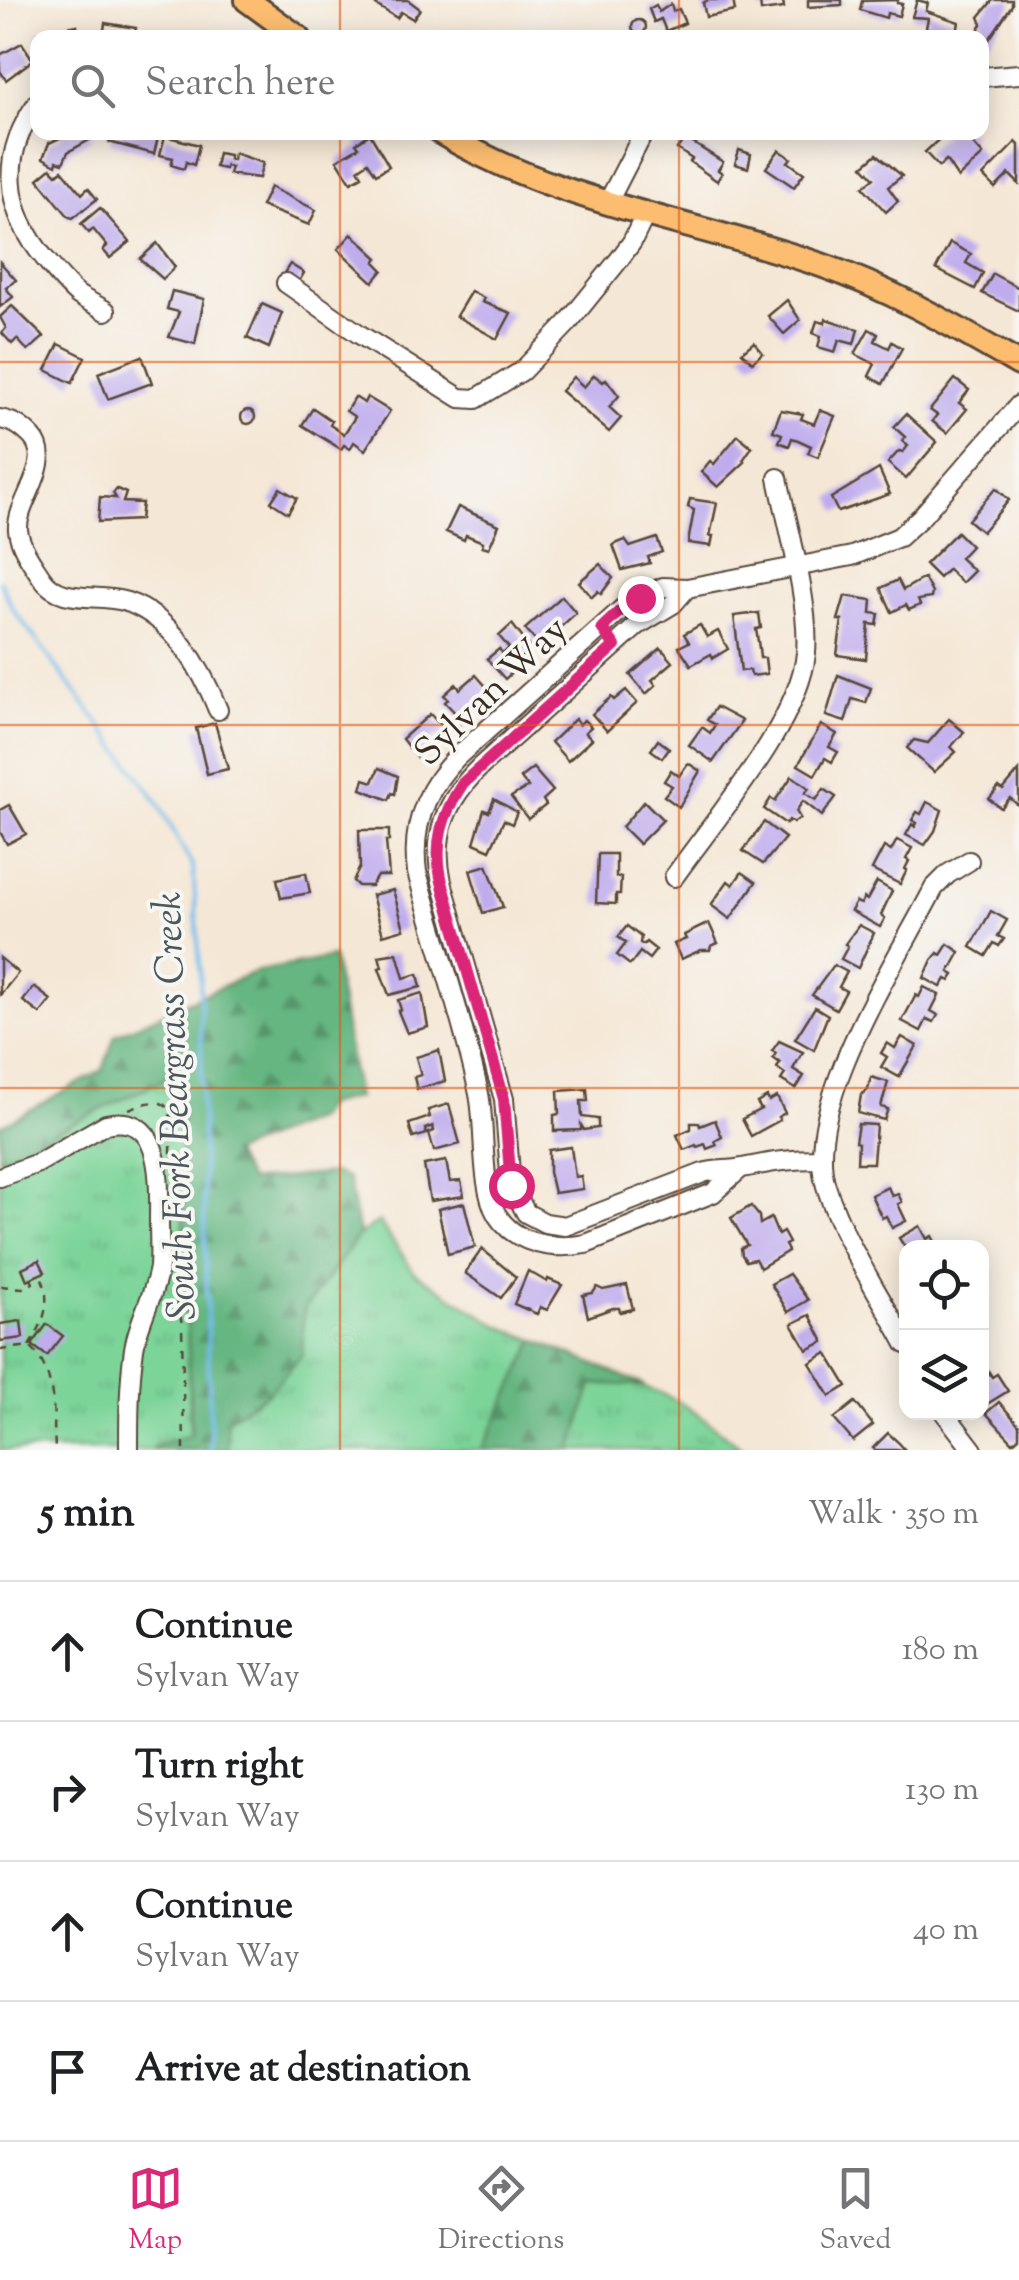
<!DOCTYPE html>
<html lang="en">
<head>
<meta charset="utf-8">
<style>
	:root { --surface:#fff; --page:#f6f6f6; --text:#202124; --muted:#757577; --line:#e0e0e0; --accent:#db2777 }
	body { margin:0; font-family:"Sorts Mill Goudy",serif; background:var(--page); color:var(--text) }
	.controls { position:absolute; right:30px; bottom:30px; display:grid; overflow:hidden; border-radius:20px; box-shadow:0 5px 25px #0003 }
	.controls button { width:90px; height:90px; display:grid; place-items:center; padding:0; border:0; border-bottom:2px solid var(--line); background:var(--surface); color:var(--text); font:50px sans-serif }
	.stop { position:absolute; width:30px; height:30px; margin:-22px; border:8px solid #db2777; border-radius:50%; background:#fff }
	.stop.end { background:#db2777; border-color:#fff; box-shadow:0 2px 10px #0008 }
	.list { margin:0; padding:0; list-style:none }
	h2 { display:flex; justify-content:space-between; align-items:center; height:130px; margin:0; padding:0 40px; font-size:42px }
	h2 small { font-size:32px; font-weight:400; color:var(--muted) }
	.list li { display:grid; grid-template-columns:65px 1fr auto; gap:30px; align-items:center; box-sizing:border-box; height:140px; padding:0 40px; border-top:2px solid var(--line) }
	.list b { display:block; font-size:38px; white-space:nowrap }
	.list p { margin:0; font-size:32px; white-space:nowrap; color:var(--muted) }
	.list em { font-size:32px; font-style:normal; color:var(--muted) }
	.icon { flex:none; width:55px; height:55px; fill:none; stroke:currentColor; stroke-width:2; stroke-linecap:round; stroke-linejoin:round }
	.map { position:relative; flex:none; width:1019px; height:1450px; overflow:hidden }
	.search { position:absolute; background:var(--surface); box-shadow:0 5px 25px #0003; left:30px; right:30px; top:30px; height:110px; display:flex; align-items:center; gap:25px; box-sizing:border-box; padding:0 35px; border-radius:20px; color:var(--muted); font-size:38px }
	.sheet { height:690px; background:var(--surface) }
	nav { display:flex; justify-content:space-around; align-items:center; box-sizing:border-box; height:140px; border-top:2px solid var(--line); background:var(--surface); font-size:28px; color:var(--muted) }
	nav a { display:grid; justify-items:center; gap:5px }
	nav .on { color:var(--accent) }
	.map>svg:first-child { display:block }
</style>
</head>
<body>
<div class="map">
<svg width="1019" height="1450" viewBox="0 0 1019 1450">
	<defs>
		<pattern id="grass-tufts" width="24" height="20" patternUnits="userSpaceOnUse" patternTransform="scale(2.5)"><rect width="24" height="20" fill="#7cd499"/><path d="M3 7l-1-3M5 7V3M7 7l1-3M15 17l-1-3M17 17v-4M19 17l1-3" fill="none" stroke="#6cb683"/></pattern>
		<pattern id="forest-firs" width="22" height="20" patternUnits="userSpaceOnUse" patternTransform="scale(2.5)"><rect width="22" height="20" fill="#65b681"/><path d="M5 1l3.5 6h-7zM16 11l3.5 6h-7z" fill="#549469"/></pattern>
	</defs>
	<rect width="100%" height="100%" fill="#f6f6f2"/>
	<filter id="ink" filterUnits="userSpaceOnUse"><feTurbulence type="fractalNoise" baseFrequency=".01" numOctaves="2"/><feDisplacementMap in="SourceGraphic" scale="20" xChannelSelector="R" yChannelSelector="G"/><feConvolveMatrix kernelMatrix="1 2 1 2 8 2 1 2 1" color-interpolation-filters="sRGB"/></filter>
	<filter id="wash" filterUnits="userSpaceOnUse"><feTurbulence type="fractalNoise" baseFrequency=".0048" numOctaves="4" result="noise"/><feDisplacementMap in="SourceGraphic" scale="40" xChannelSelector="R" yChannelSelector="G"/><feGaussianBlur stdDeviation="2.25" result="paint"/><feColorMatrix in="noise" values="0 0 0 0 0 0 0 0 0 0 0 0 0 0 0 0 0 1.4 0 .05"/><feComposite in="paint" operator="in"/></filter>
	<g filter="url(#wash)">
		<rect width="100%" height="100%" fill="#f5e7d5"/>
		<g fill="url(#grass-tufts)" stroke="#5c7f5c" stroke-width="2.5">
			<path d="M179,1071L191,1450H0V1158Z"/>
			<path d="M379,1222L415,1273L499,1326L535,1340L482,1450H228L226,1420L268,1393L303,1311L359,1235Z"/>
			<path d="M622,1383C671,1387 706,1422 745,1450H572L592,1384Z"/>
		</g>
		<g fill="url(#forest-firs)" stroke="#507050" stroke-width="2.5">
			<path d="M333,957L357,1097L326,1105L318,1118L232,1153L249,1181L334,1173L348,1179L359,1235L303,1311L302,1355L268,1393L226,1420L228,1450H153L154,1446L191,1435L179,1072L0,1158V1126L103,1070L115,1035L254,972Z"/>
			<path d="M535,1340L644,1385L592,1384L572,1450H482Z"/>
		</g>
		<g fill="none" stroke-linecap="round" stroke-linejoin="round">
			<path stroke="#75beed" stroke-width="4" d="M0,581L13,609L156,799L193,867L200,969L202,1135L211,1450"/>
		</g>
		<g id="blocks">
			<g fill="#c0aced">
				<path d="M379,0H408L420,9L413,19L401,12L397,18L376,5Z"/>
				<path d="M708,0H733L735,11L706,17L703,3Z"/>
				<path d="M760,0H783L784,8L761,11Z"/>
				<path d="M808,0H842V5L808,7Z"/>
				<path d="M898,0L897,3L902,4L899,16L887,13L886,18L860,10L862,1Z"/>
				<path d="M917,0L928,3L926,11L959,22L957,33L926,28L928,18L912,17Z"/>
				<path d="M993,0H1012V5L988,41L976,33L982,24L979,17Z"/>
				<path d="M671,4L673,11L679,9L685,23L666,31L661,19L654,22L649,9L656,5L659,12Z"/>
				<circle cx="639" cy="27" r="7"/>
				<path d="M105,23L136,28L134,38H103Z"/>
				<path d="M77,25L79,38H39L38,33Z"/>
				<path d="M22,43L33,60L6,80L0,71V55Z"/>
				<path d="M60,132H90L93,138L68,152L63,163L57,161L56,165L43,158L49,143L62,137Z"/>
				<path d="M112,132H156L159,133L154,154L109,142Z"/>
				<path d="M947,132H974L968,138L983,155L958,178L946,160L939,167L925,152Z"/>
				<path d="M370,134L389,166L376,174L368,162L358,169L362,176L351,182L337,160L359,147L356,143Z"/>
				<path d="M165,136L199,145L194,165L186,162L184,169L171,165L173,158L160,155Z"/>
				<path d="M685,138L723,162L718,170L722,173L717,181L690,162L692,159L677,149Z"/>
				<path d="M1016,142L1019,145V184L1009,174L995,188L983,176Z"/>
				<path d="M739,150L751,154L748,168L735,164Z"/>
				<path d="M779,150L791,158L788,162L804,173L794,187L766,168Z"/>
				<path d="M218,153L229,155V159L233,160L234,153L263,163L259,178L229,174L231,167L226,166L225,169L215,167Z"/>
				<path d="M877,154L902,176L888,187L898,201L886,212L863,187L874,178L863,166Z"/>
				<path d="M51,168L57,174L62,170L82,194L88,188L97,199L73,218L69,217L38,179Z"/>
				<path d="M270,187L316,210L309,225L261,206Z"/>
				<path d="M100,208L130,242L110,258L103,250L107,246L93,229L89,233L81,224Z"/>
				<path d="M352,234L378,258L375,262L383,270L373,282L338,249Z"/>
				<path d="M157,243L175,267L163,279L140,259Z"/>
				<path d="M950,243L971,254L966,263L983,273L975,289L936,269Z"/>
				<path d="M0,262L16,280L6,288L13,297L0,307Z"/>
				<path d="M290,264L304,273L297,285L282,276Z"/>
				<path d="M993,274L1019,288V311L982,293Z"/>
				<path d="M172,291L204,299L195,344L169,337L179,312L167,309Z"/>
				<path d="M471,291L484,298L482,302L511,313L497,339L456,316Z"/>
				<path d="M787,300L800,320L784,334L768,316Z"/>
				<path d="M262,304L282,313L269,348L247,338Z"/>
				<path d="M12,306L44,337L28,351L17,339L12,344L2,333L6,328L0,317Z"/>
				<path d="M826,319L858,329L854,344L839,340L835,352L818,347L821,336L813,333L817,321L825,323Z"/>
				<path d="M869,329L878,334L875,341L889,348L892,342L902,348L883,384L869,376L875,364L855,354Z"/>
				<path d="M754,342L763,353L752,362L742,352Z"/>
				<path d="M59,344L85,357L72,383L46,370Z"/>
				<path d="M142,356L152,383L108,399L98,373Z"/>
				<path d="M594,375L603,382L606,379L619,396L609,407L621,418L609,432L561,391L573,377L584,387Z"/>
				<path d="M955,379L969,390L959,403L967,409L947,433L932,421L937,415L930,410Z"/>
				<path d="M355,397L364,403L367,397L390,411L365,450L354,442L350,449L344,445L341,449L302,425L313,408L332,421L330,425L344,434L355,417L346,411Z"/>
				<circle cx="248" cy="417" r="7"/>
				<path d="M781,410L803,414L801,419L814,424L820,410L835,416L818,457L808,453L811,446L798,440L792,438L789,446L779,442L782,434L773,431Z"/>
				<path d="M906,414L937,442L906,479L888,463L899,451L903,452L908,446L902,441L905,437L894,427Z"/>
				<path d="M738,435L752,447L743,460L745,462L718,487L701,472L710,461L714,464Z"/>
				<path d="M879,469L890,494L838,512L831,498Z"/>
				<path d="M280,488L297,498L288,513L271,502Z"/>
				<path d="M996,488L1009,500L982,532L968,520Z"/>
				<path d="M117,489L126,493L123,502L142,503L140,520L98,522L100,497L116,498L113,493Z"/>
				<path d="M690,499L717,503L710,536H713L711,546L688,543L694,510L688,507Z"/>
				<path d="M458,507L499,525L489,548L482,546L483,542L466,535L464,540L446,532Z"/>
				<path d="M957,532L971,546L960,558L974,571L962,583L948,569L939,578L925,564Z"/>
				<path d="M657,538L662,552L648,557L650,563L622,570L613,545L625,540L630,547Z"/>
				<path d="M600,564L613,578L601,594L598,591L592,597L579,582Z"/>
				<path d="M924,578L932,593L931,598L918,600L920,605L909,610L906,605L892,612L881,588L898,580L903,590Z"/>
				<path d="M562,596L576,613L540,646L525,629Z"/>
				<path d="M845,596L872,600L871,613L879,614L877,625L869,624L866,659L837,655L842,620H838Z"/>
				<path d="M759,613L761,628L756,629L759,648L760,658H765L767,674L751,676L750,670L741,671L734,616Z"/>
				<path d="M512,624L531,649L521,658L524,662L505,679L487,659L499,649L503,654L509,648L499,636Z"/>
				<path d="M700,625L707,637L718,631L728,649L713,658L711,654L691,665L679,647L689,642L684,634Z"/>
				<path d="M661,648L673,662L652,680L656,685L646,694L630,675Z"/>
				<path d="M476,675L490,691L460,718L445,702L448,699L444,695L456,684L460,689Z"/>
				<path d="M838,675L871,688L866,703L852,699L845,722L826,716Z"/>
				<path d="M626,690L637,703L607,731L592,714L611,697L614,700Z"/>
				<path d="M716,707L742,721L713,762L689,745L702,727L710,733L715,725L707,720Z"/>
				<path d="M430,714L445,730L439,737L437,734L416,757L402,739Z"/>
				<path d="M575,719L579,725L584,720L591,727L585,732L592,739L568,761L551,742Z"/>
				<path d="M949,719L964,732L951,747L956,752L934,772L907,748L914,740L928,743Z"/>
				<path d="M215,723L228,769L207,774L196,728Z"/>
				<path d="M821,725L837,734L829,747L838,752L832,762L825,758L815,775L798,765Z"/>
				<path d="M658,740L669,748L662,758L651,750Z"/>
				<path d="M688,763L700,771L679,807L664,796L672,786L664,781L671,770L679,776Z"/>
				<path d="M379,768L398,776L395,794L392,793L389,800L361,789L364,779L373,782Z"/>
				<path d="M533,768L553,791L543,800L546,805L528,819L511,797L528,787L520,778Z"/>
				<path d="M1019,771V806L1010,798L1001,808L989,799L999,787L1003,790Z"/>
				<path d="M792,776L809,788L805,793L816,800L824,789L836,797L822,816L803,801L796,811L800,818L793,823L789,820L786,824L764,809L771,798L775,801Z"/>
				<path d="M494,799L517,812L512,824L504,820L490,850L474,843L484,810L489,812Z"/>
				<path d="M644,801L663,820L639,844L622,827Z"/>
				<path d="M927,802L942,810L935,831L925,845L906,835L912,824L915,827L917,823L912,820L917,812L921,814Z"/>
				<path d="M9,805L26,834L7,844L0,832V810Z"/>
				<path d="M764,822L785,838L763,864L743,851Z"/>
				<path d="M359,830H389V841H386L389,876H377L371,886H358L353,881L360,867Z"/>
				<path d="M897,840L912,848L906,859L909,861L905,869L907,870L900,884L872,870L884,847L891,851Z"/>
				<path d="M598,854H616V877H621L620,894H616V904L596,903Z"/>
				<path d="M487,865L503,907L483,913L470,870Z"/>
				<path d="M742,872L756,882L730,919L711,905L728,881L733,885Z"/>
				<path d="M306,873L310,893L281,898L277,879Z"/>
				<path d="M877,882L892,891L881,915L885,918L880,927L851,911L856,902L861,904L864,898L867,900Z"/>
				<path d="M393,890L404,929L383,935L372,895Z"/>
				<path d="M991,911L1007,920L998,936L1004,939L999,946L994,943L986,956L971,947Z"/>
				<path d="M709,923L718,943L711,946L710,950H701L681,959L674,944L686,939L684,935Z"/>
				<path d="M859,925L874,933L858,968L841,959L848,946L845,944Z"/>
				<path d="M627,926L641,937L640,943L643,945L646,942L656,950L649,959L640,952L630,965L617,955L626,943L618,937Z"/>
				<path d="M948,944L960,952L949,972L954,975L950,981L946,979L941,987L924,978L932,960L938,953L941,955Z"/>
				<path d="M397,953L404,978L418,974L421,987L389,995L379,968L382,967L379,956Z"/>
				<path d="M0,958L18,973L0,995Z"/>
				<path d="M834,965L847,972L839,987L846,991L836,1009L812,995Z"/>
				<path d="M34,987L51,1000L40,1014L23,1001Z"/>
				<path d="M924,987L939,995L931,1011L938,1015L934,1022L927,1019L921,1031L902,1021L916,995L919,997Z"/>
				<path d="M422,993L428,1027L407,1033L398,1011L401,1010L398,1000Z"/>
				<path d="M815,1007L828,1015L814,1050L795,1039Z"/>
				<path d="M902,1037L917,1046L899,1077L881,1067L887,1057L881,1053L887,1043L895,1048Z"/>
				<path d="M779,1041L803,1052L793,1069L804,1076L796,1089L781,1080L785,1074L777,1068L780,1063L773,1058L776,1053L772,1051Z"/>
				<path d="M439,1050L445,1081L417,1089L414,1077L421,1075L416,1057Z"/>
				<path d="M871,1077L888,1082L881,1107L888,1109L884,1120L858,1113L861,1095L868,1089Z"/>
				<path d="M587,1089L588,1101H581L582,1117L598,1119V1128L584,1130L581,1125V1130L554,1131V1115L559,1114L558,1091Z"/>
				<path d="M767,1097L769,1101L777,1097L785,1113L778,1117L780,1120L751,1136L742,1119L761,1109L757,1103Z"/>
				<path d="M449,1104L460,1144L434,1151L429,1133L434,1131L433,1126L425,1129L427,1134L413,1138L409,1124L430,1117L428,1110Z"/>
				<path d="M715,1120L722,1137L715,1141L717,1145L707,1149L705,1144L697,1147L696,1145L684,1150L677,1135L691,1129V1123H699L700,1126Z"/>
				<path d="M858,1124L876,1125L873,1163H857L858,1143L855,1142Z"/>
				<path d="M571,1147L575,1177L581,1176L583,1189L554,1193L549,1172V1150Z"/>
				<path d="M446,1161L450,1182L461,1181L464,1196L430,1201L424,1165Z"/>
				<path d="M888,1187L892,1196L898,1194L902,1202L898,1204L906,1221L892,1228L886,1216L882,1218L871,1195Z"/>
				<path d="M464,1203L475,1247L448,1254L438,1209Z"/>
				<path d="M751,1206L759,1216L760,1224L771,1218L778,1235L783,1232L789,1243L785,1245L788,1251L760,1268L755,1259L746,1261L742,1255L741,1248L747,1245L731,1218Z"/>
				<path d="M920,1226L927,1239L932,1236L936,1244L932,1248L904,1246L899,1238Z"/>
				<path d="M482,1249L516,1277L501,1298L465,1273Z"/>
				<path d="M39,1260L45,1272L27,1280L22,1268Z"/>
				<path d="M528,1271L547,1282L548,1279L562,1285L547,1310L540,1307L537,1314L514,1304Z"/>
				<path d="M789,1274L808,1300L788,1312L771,1284Z"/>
				<path d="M627,1285L633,1309L620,1312L619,1308H613L588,1317L583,1295L593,1293L597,1287L603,1290Z"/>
				<path d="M810,1315L824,1342L807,1350L792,1324Z"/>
				<path d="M21,1321L23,1338L0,1341V1324Z"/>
				<path d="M47,1324L63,1336L47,1356L32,1345Z"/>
				<path d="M827,1353L847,1386L830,1396L810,1363Z"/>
				<path d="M984,1364L992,1377L997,1374L1008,1391L987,1404L982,1395Z"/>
				<path d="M855,1402L873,1425L853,1441L834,1419Z"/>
				<path d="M999,1402L1019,1425V1437L1013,1442L986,1413Z"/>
				<path d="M888,1433L899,1443L905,1450H875L873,1448Z"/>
			</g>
		</g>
	</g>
	<g filter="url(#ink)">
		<use href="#blocks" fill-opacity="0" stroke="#574639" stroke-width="2.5"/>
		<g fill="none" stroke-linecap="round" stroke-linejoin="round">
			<g stroke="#574639" stroke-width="22">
				<g id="minor">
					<path d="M982,77L1019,74"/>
					<path d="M38,102C0,154 3,209 46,260C56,272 66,285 78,295C87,301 97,305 106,311"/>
					<path d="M608,202L644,132"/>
					<path d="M286,283L359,334L460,398L476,399L522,371L567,324L618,261L632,242L646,213"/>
					<path d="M0,419C15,422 21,426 32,437C56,463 16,501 18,530C20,547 33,564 42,578C61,606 98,592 127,602C172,617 202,669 218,710"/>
					<path d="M687,588L673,604L638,625L481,766C447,799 431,834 442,882L504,1099L511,1185L526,1213L545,1223L565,1226L703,1173C716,1169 729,1171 742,1168C772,1162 790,1159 821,1159"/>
					<path d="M674,877C714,820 800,721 806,653C810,603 788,528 778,478"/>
					<path d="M740,1169L713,1193L586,1244C554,1250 516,1245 497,1215C480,1186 486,1128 479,1094C463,1019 437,945 417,872C411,827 426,788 458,756L622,609L640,598L663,587L687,588L852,556L899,537L921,517L1019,405"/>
					<path d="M0,1177L38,1163L106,1124C164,1111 159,1183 159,1220C159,1236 160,1252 159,1267C155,1295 138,1321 134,1349C129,1383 129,1416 129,1450"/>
					<path d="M906,1344C879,1293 843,1241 826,1186C801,1106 897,961 934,888L948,874L969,861"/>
					<path d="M944,1412L973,1450"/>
				</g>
			</g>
			<g stroke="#574639" stroke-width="28">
				<g id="major">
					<path d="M247,0L299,38"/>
					<path d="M440,132C556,203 695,221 821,265C891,289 955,327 1019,364"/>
				</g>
			</g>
			<g stroke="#574639" stroke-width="2.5" stroke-dasharray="8 8" stroke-linecap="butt">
				<path d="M129,1109C178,1089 171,1116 171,1155"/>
				<path d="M173,1283L182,1324L184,1450"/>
				<path d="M0,1286L23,1288L33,1283L31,1279"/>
				<path d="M29,1346C44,1323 53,1301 40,1274"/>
				<path d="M0,1350L29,1346C57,1370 53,1416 55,1450"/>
			</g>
			<use href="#minor" stroke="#fff" stroke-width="18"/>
			<use href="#major" stroke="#fcbd6f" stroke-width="22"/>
		</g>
	</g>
	<g fill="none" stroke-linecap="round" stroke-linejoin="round" filter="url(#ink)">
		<path stroke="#db2777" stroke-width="12" d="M511,1185L504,1099L442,882C433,843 442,815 463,783L615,646L602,628L622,609L640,598"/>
	</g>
	<path fill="none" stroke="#df570d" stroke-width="2.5" stroke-opacity="0.55" d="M340,0V38M679,0V38M340,132V1450M679,132V1450M0,362H1019M0,725H1019M0,1088H1019"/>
	<g text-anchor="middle" stroke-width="8" stroke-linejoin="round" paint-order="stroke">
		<g font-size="38" fill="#3b2a1e" stroke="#f6f6f2">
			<text transform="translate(490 690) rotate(-44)" y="13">Sylvan Way</text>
		</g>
		<g font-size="40" font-style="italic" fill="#4c565c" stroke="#f6f6f2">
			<text transform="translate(173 1106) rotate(-92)" y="14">South Fork Beargrass Creek</text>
		</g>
	</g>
</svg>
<div class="controls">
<button><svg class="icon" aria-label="locate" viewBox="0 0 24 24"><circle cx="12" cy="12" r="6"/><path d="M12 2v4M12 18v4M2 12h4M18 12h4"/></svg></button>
<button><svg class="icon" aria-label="layers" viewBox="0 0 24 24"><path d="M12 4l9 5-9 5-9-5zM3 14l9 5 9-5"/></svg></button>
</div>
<div class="stop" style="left:511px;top:1185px"></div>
<div class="stop end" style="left:640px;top:598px"></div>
<div class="search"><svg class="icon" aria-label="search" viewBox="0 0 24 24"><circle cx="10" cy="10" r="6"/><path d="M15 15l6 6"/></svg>Search here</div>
</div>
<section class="sheet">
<h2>5 min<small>Walk · 350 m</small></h2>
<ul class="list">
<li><svg class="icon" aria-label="ahead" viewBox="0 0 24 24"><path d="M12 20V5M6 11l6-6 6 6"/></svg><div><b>Continue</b><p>Sylvan Way</p></div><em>180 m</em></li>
<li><svg class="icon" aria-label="right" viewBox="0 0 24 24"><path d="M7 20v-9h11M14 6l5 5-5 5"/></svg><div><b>Turn right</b><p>Sylvan Way</p></div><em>130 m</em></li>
<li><svg class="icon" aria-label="ahead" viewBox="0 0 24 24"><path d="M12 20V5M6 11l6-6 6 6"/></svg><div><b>Continue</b><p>Sylvan Way</p></div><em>40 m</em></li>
<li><svg class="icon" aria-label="arrive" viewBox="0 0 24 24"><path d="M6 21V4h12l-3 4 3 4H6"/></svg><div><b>Arrive at destination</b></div></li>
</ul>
</section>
<nav>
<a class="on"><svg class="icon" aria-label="map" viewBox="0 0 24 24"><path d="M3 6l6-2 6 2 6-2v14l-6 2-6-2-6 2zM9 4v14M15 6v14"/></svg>Map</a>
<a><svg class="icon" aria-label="directions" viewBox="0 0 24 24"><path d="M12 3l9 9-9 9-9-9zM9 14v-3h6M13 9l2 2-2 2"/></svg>Directions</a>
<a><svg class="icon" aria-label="saved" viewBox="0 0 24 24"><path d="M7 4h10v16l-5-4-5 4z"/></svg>Saved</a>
</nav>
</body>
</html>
